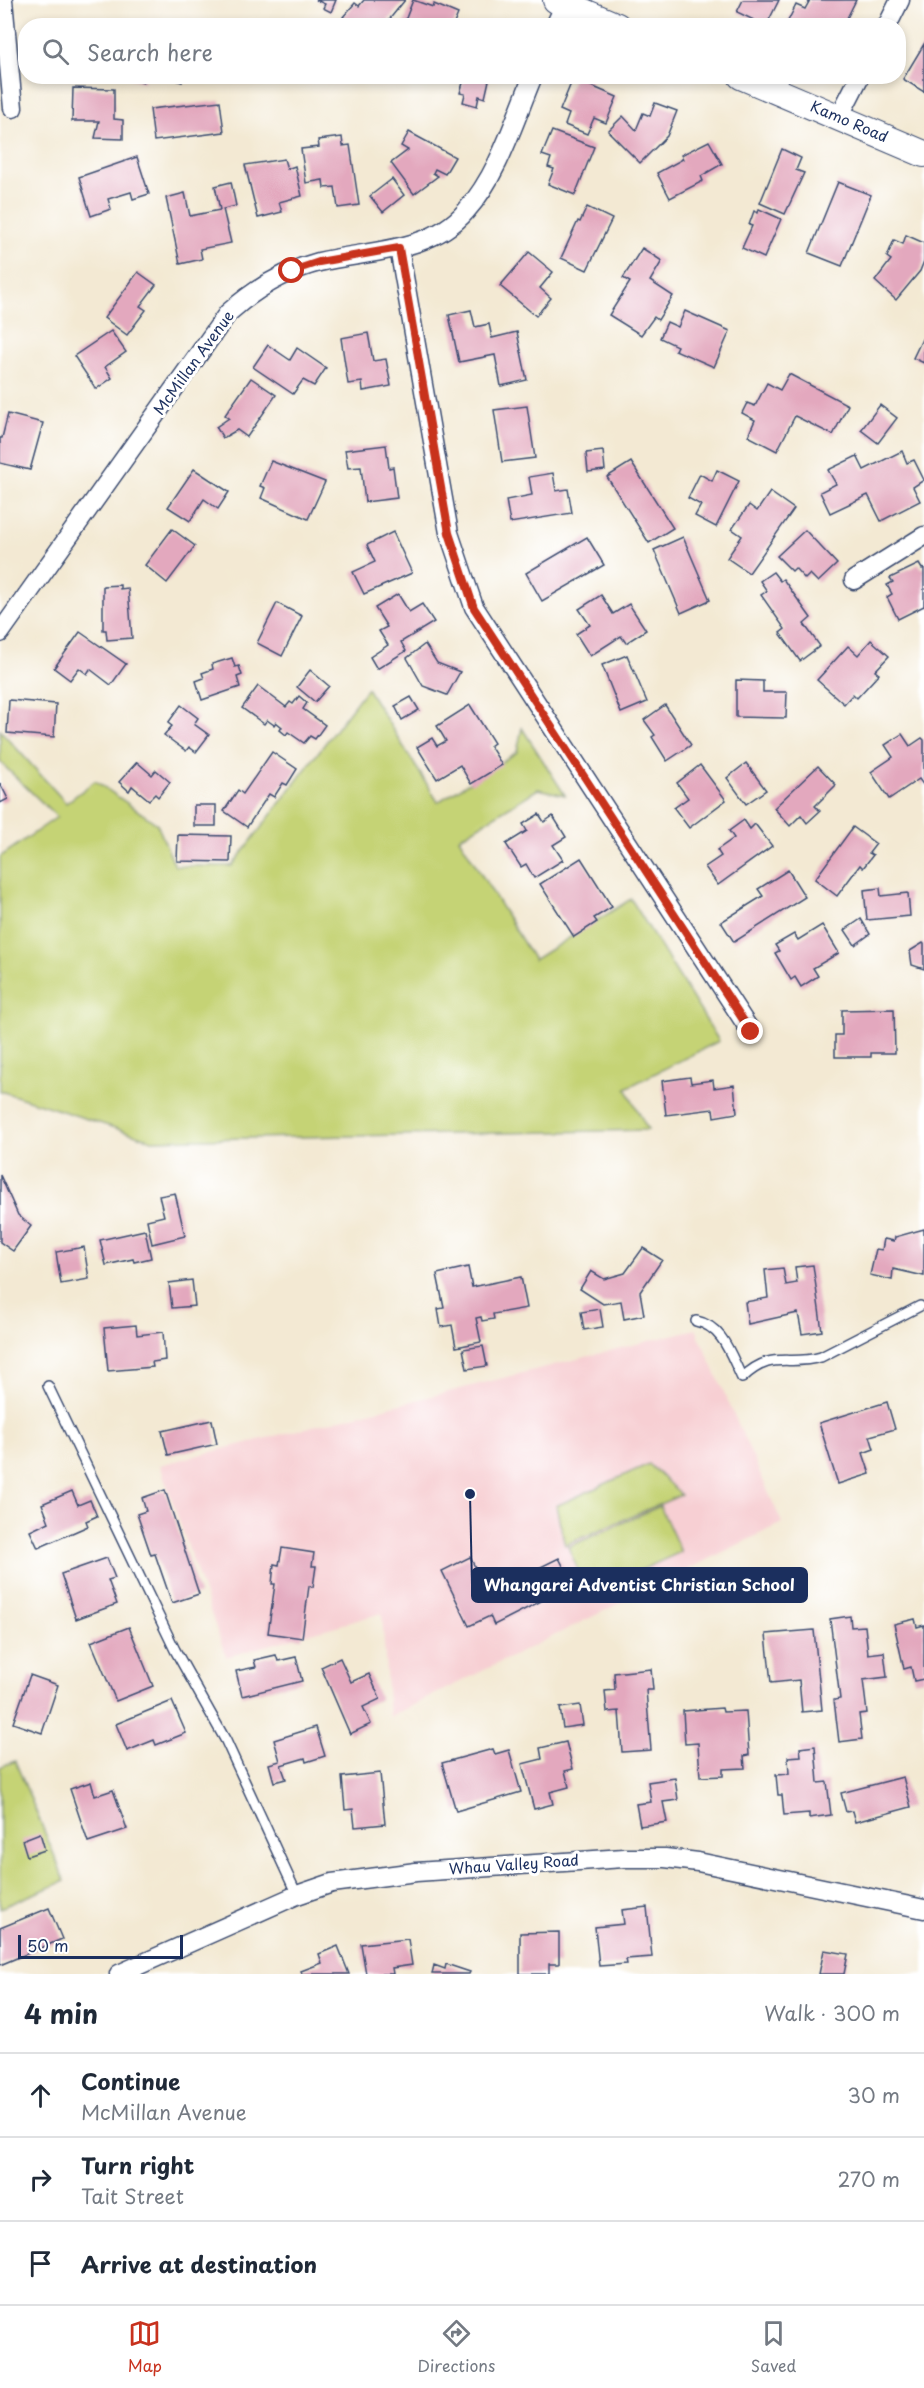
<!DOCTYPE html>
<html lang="en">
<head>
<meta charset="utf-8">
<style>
	:root { --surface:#fff; --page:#f6f6f7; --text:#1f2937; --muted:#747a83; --line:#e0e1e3; --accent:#c8321e }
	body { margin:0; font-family:"Playpen Sans",sans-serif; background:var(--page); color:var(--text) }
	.scale { position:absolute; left:18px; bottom:15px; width:165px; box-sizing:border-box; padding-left:6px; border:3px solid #1b2f5e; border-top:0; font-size:16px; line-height:21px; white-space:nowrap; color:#1b2f5e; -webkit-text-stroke:4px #fff; paint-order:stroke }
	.stop { position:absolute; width:18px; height:18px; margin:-14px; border:4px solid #c8321e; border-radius:50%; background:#fff }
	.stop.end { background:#c8321e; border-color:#fff; box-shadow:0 2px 6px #0008 }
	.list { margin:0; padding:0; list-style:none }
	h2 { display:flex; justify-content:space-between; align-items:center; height:78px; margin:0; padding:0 24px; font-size:26px }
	h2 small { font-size:20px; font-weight:400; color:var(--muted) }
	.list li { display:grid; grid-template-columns:39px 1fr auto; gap:18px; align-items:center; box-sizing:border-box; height:84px; padding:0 24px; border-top:2px solid var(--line) }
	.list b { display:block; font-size:22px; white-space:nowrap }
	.list p { margin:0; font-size:20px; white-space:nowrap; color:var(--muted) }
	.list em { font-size:20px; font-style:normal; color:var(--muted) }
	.icon { flex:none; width:33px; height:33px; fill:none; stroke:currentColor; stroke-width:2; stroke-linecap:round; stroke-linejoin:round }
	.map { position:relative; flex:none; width:924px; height:1974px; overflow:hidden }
	.search { position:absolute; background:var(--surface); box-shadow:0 3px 9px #0003; left:18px; right:18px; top:18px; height:66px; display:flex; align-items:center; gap:15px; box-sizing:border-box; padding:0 21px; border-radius:24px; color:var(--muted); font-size:22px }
	.sheet { height:330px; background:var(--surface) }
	nav { display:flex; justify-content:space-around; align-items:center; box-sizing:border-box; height:84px; border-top:2px solid var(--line); background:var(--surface); font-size:16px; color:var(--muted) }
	nav a { display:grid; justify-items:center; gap:3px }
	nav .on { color:var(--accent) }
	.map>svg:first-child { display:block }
</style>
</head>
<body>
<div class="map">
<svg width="924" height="1974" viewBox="0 0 924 1974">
	<rect width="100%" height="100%" fill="#fff"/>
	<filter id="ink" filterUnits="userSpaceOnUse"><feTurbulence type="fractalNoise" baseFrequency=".0167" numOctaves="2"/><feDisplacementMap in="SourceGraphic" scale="12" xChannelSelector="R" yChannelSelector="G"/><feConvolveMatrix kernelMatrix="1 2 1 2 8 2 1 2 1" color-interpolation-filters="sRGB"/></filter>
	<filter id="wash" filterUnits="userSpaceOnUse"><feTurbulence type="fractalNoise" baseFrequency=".008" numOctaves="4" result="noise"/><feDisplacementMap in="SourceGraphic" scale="24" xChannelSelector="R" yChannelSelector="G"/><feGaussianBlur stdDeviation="1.35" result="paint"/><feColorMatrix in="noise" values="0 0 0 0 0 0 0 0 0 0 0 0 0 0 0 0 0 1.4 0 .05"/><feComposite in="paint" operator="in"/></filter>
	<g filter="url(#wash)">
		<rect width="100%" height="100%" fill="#f3e9d3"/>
		<path fill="#f7cfd3" d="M696,1329L782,1523L389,1717L382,1613L226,1657L160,1465Z"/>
		<g fill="#c5d374" stroke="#708169" stroke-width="1.5">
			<path d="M367,688L438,802L517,752L522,728L565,795L538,789L459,838L534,960L631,899L719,1041L626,1088L648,1130L152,1140L0,1091V857L57,817L0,762V730L66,803L95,781L157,824L175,866H232Z"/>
			<path d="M649,1464L681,1495L565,1545L556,1506Z"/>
			<path d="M660,1506L681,1552L588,1594L568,1547Z"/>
			<path d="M15,1761L65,1881L0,1908V1767Z"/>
		</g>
		<g id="blocks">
			<g fill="#e3a8be">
				<path d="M316,0H336L331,12L323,8L325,4Z"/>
				<path d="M364,0H405L384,26H354L343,17L355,3L359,6Z"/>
				<path d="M413,0L433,7L434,4L458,14L453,26H403Z"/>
				<path d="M743,0H779L766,26L737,12Z"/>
				<path d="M810,0H856L843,26H791L787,23L796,5L805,9Z"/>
				<path d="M924,44V92L903,79Z"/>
				<path d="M124,76H145L144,82Z"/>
				<path d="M162,76H183L182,82Z"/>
				<path d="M465,76H490L485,98L479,96L477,106L463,102L465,94L460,93Z"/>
				<path d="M574,76L592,78L589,85L617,97L606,123L594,118L587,134L565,125L569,114L560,110Z"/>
				<path d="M73,88L114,89V119L123,120V139L95,138L99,121H72Z"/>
				<path d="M220,101L224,132L154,141L150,109Z"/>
				<path d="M655,103L677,111L667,136L640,163L608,131L623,116L636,130L643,113L650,116Z"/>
				<path d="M552,131L594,147L575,195L548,184L554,169L548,167L551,158L542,155Z"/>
				<path d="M409,132L455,157L445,174L435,169L433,173L438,176L414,194L391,163L408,150L401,146Z"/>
				<path d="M342,137L343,146L350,145L359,205L338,208L335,187L324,188L323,180L306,183L301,149L319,147L318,140Z"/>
				<path d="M709,141L722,164L701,176L703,181L670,198L657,173L683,159L681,155Z"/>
				<path d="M782,149L801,158L796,170L804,173L785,214L760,203Z"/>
				<path d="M137,157L149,194L133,199L131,192L108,199L111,209L91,216L79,177Z"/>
				<path d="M284,159L287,169L295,166L302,196L279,202L282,212L258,218L245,165Z"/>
				<path d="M392,179L404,195L383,212L370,196Z"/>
				<path d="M231,182L236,206L223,209L231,243L200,249L202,259L180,264L166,198L185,193L190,216L220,210L215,186Z"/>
				<path d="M838,182L871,195L842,266L809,253Z"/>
				<path d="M587,207L612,219L587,270L561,258L578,221L580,222Z"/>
				<path d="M759,209L781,219L764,258L742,248L752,226L749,225L754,211L758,213Z"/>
				<path d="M906,235L924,243V261L920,271L896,300L875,281L891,260L887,257L894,240L903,244Z"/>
				<path d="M642,248L662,261L650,281L673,296L658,320L654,317L641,335L609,315L630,282L623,278Z"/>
				<path d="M529,252L553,272L540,288L551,298L536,316L500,286Z"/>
				<path d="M138,272L156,285L140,306L146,310L127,335L104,318Z"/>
				<path d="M471,310L475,327L489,324L492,338L517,332L527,380L501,386L495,355L459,362L449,315Z"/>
				<path d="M685,311L730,331L714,367L675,350L677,346L660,338L667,322L678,327Z"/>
				<path d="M111,331L126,352L105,367L112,378L96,389L74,356Z"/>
				<path d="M368,333L373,361L386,359L391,386L363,391L362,382L348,384L341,338Z"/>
				<path d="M924,335V363L913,358Z"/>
				<path d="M268,345L290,360L297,348L326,368L314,386L303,380L293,394L253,367Z"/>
				<path d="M789,374L848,405L833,435L795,416L777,451L748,436L755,420L742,413L747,403L755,406L767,383L780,390Z"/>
				<path d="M251,378L276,395L247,437L237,430L223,438L216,427L229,418L225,415Z"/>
				<path d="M880,405L897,418L878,443L861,430Z"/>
				<path d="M527,406L535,458L502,462L494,410Z"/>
				<path d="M8,414L43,423L30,470L0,463V438H2Z"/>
				<path d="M386,445L389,468L393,467L397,498L365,502L361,467L348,468L345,450Z"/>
				<path d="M603,451L605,470L588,472L586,453Z"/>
				<path d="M902,451L907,463L914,460L924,480L913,487L920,501L881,521L868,495L830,513L820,492L836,484L828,470L857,456L864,470Z"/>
				<path d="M271,461L325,482L308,519L261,498L265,488L260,486Z"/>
				<path d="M631,462L673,528L649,543L607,477Z"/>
				<path d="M194,469L229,492L218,509L204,499L190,521L168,507Z"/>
				<path d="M717,470L739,481L716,527L695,516L701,505L688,498L700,474L712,481Z"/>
				<path d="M553,473L556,491L568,489L572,513L510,523L506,500L532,495L529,477Z"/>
				<path d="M770,492L794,509L749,573L727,558L742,536L732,529L749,505L757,511Z"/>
				<path d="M172,529L195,546L167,583L145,565Z"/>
				<path d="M805,530L837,564L818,582L810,574L805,579L795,568L792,571L777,556Z"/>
				<path d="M393,532L412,573L364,594L353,572L375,562L367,545Z"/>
				<path d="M587,537L604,565L542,601L526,573Z"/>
				<path d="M683,537L710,600L681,613L654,550Z"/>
				<path d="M919,564L922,569L924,568V606L898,619L887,597L892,594L887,585L893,582L890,578Z"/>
				<path d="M773,572L780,581L783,579L811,618L804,624L820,646L800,661L780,633L785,629L761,595L767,591L760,581Z"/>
				<path d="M120,585V589L128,588L132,638L107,640L106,630H103V586Z"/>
				<path d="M398,594L409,612L422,604L434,622L401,642L406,651L377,669L370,657L388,645L379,631L387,627L375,608Z"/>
				<path d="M601,595L613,614L629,604L646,630L626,643L621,636L590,656L576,634L590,625L579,609Z"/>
				<path d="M277,603L302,616L282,656L257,643Z"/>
				<path d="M80,632L126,664L111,685L90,669L87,674L79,668L70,680L54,668Z"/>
				<path d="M871,640L889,656L875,671L879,674L857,698L853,694L844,704L817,680L848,646L858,655Z"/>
				<path d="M425,644L437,663L460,672L447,695L423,686L407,658Z"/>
				<path d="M627,655L647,702L621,713L602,665Z"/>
				<path d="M232,658L235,667L239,666L242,675L237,677L240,687L202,700L196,681L204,678L202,673L213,669L212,664Z"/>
				<path d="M310,670L329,686L315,702L297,687Z"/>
				<path d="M736,680L763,681V692H787L786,718L736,717Z"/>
				<path d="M258,686L286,707L290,702L293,704L299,696L307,703L303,709L325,725L315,739L310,736L304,743L288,732L286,735L280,730L282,727L276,722L274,725L267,720L264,724L242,708Z"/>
				<path d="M411,697L419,710L402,720L395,706Z"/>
				<path d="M9,700L56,704L54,737L7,733Z"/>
				<path d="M181,705L198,718L194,724L209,735L196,752L189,747L186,751L164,735L172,726L168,723Z"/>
				<path d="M470,705L494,743L490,746L502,765L471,784L460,765L437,779L417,747L432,738L437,746L446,741L437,726Z"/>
				<path d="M665,705L691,745L667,761L652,737L655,735L644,720Z"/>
				<path d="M902,734L910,746L922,738L924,740V786L919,779L889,799L871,772L893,757L885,745Z"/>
				<path d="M272,752L297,769L287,785L283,783L274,797L269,794L247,827L224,811L238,790L243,794Z"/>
				<path d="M137,762L152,775L156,770L170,782L158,797L155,794L149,800L132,786L129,791L119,782Z"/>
				<path d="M746,763L766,790L746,804L727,778Z"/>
				<path d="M700,765L726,800L689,828L674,808L688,798L677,783Z"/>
				<path d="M818,766L836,785L815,806L820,811L807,823L801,815L790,826L774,808Z"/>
				<path d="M0,783L8,799L0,803Z"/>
				<rect x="194" y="805" width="22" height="21"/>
				<path d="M539,814L544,822L553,816L566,837L553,845L563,860L534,878L526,864L521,867L506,844L527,831L523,824Z"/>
				<path d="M744,820L750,829L755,824L772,846L718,885L705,867L721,856L717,850L734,838L729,831Z"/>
				<path d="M853,827L876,844L869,853L873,855L863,868L860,865L837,896L815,879Z"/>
				<path d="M178,835L231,836L230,862L177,861Z"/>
				<path d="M581,858L612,907L594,918L597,922L574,937L540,884Z"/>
				<path d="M788,870L805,897L734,942L721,922L763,896L758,889Z"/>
				<path d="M880,888L881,896L908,893L910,916L867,920L864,890Z"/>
				<path d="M861,919L870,934L855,945L845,930Z"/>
				<path d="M822,925L839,953L813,968L818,976L801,987L795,977L791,980L775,953L779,951L775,945L794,934L798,940Z"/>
				<path d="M923,943L924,944V969L912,965L910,951Z"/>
				<path d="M894,1009L895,1053H871V1057H835V1035H842V1010Z"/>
				<path d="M690,1077L691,1083L713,1080L714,1088L734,1085L737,1113L714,1117L713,1109L666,1115L662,1081Z"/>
				<path d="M0,1175L18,1215L31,1226L13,1251L0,1242Z"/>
				<path d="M175,1193L185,1236L152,1244L147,1220L164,1216L159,1196Z"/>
				<path d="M924,1229V1276L893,1269L892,1280L870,1275L876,1249L882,1250L884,1239L894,1241L895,1237Z"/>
				<path d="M145,1230L151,1258L134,1262L133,1259L106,1265L100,1240Z"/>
				<path d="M84,1247L89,1279L61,1284L56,1252Z"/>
				<path d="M643,1248L662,1260L640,1292L644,1315L624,1319L621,1301L603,1304L580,1289L591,1271L604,1279L625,1273Z"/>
				<path d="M813,1265L822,1331L802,1334L798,1313L748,1324L745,1302L768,1298L765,1270L783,1268L786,1285L797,1283L795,1267Z"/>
				<path d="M468,1267L472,1287L521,1277L527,1308L493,1314L494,1319L482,1321L481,1317L476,1318L481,1342L456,1347L452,1325L441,1327L438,1309L444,1308L437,1274Z"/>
				<path d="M192,1280L195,1306L172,1308L169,1283Z"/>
				<path d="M600,1309L603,1327L584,1330L581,1312Z"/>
				<path d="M136,1325L137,1335L163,1332L165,1360L152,1362L153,1367L108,1371L104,1328Z"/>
				<path d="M483,1346L487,1366L467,1369L463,1349Z"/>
				<path d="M887,1402L895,1429L870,1436L874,1449L863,1453L870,1474L838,1484L819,1423Z"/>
				<path d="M212,1420L217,1444L168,1455L162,1431Z"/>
				<path d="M165,1490L199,1594L172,1603L155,1554L151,1555L137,1514L146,1511L142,1498Z"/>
				<path d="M72,1491L78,1505L90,1500L97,1516L86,1521L88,1526L38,1548L30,1531L49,1522L42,1504Z"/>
				<path d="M282,1548L314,1553L312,1566H316L313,1587L309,1586L302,1638L268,1633L275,1584H272L274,1564L279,1565Z"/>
				<path d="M470,1557L488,1593L559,1558L573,1585L494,1625L490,1616L469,1626L442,1571Z"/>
				<path d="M107,1558L115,1578L108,1580L117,1604L76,1619L61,1574Z"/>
				<path d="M850,1616L851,1627L865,1626L868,1654L884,1652L887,1677L863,1680L867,1713L859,1714L862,1739L839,1742L834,1700L840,1699L830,1619Z"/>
				<path d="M915,1619L917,1627L924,1625V1679L914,1681L911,1667L904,1669L894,1624Z"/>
				<path d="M129,1627L153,1686L116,1701L91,1642Z"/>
				<path d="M814,1630L822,1710L802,1712L799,1680L771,1683L766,1634Z"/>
				<path d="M276,1655L278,1661L296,1657L302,1681L242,1696L236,1671L256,1667L254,1660Z"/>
				<path d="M340,1658L351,1682L369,1674L380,1699L363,1707L371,1724L350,1734L321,1667Z"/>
				<path d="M651,1669L653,1690H646L651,1750L622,1752L619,1711L607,1712L605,1691L615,1690L614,1673Z"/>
				<path d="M30,1675L58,1685L42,1733L13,1723Z"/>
				<path d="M172,1701L186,1733L156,1745L154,1740L127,1751L116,1724Z"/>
				<path d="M580,1705L583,1725L563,1728L560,1708Z"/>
				<path d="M722,1708L723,1712L746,1711L749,1755L744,1756L745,1768L723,1769V1776L700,1777L698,1743L685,1744L683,1711Z"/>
				<path d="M316,1727L325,1756L306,1762L305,1758L281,1765L286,1779L274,1782L269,1764L280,1761L274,1740Z"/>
				<path d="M566,1742L573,1769L565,1771L569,1787L550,1792L553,1804L534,1809L522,1764L542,1759L540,1748Z"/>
				<path d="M815,1746L818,1783L827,1782L831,1815L809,1818V1813L784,1815L782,1795H778L776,1775L789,1774L788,1757L801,1756L800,1748Z"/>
				<path d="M493,1749L495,1754L509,1750L521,1792L456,1811L442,1763Z"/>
				<path d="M380,1773L385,1824L355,1827L353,1809L345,1810L342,1777Z"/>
				<path d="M903,1777L911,1807L855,1822L852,1811L846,1812L841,1793Z"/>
				<path d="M675,1778L678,1800L663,1802L667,1822L640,1826L636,1804L651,1802L648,1782Z"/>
				<path d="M91,1782L95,1796L113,1790L127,1829L88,1842L70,1789Z"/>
				<path d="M40,1833L45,1850L27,1856L22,1840Z"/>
				<path d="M647,1907L652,1957L626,1959L627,1964L599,1966L595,1927L624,1924L622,1910Z"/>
				<path d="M49,1908L62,1939L0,1965V1928Z"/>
				<path d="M559,1932V1964H549V1974H520V1933Z"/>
				<path d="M408,1939L412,1965L392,1968L393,1974H366L361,1944Z"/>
				<path d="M338,1946L349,1974H302L301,1971L322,1963L319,1954Z"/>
				<path d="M824,1950L848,1954L844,1974H819Z"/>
				<path d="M446,1964L470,1972L469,1974H432L434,1965L445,1969Z"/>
			</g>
		</g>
	</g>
	<g filter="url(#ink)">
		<use href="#blocks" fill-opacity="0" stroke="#3b4b70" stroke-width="1.5"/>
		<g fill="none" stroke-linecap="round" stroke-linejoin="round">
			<g stroke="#3b4b70" stroke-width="12">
				<g id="service">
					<path d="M696,1321C723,1326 731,1356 742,1378C773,1349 786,1367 821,1357L920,1306"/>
					<path d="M48,1386L175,1650L226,1741L297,1895"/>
				</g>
			</g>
			<g stroke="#3b4b70" stroke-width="21">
				<g id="minor">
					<path d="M3,0L13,108"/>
					<path d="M555,26L565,4"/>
					<path d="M887,26L900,0"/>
					<path d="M839,117L860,76"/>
					<path d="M399,248L449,533L474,607L751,1032"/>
					<path d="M854,580L924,536"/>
					<path d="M0,633L228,313C255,289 284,271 319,262C369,250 430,253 466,211C499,174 514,121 533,76"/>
					<path d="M119,1974L297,1895L332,1883L416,1872L624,1858H665L698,1862L924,1909"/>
				</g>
			</g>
			<g stroke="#3b4b70" stroke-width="28">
				<g id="secondary">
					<path d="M556,0L617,26"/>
					<path d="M741,76L924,154"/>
				</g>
			</g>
			<use href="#service" stroke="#fff" stroke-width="9"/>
			<use href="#minor" stroke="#fff" stroke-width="18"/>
			<use href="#secondary" stroke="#fff" stroke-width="26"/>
		</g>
	</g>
	<g fill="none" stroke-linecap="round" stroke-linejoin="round" filter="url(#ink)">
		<path stroke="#c8321e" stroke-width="8" d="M292,271L319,262L399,248L449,533L474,608L751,1032"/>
	</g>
	<g text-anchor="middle" stroke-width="6" stroke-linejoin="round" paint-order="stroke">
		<g font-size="15" fill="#1b2f5e" stroke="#fff">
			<text transform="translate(849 122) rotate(23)" y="5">Kamo Road</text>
			<text transform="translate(194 363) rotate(-54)" y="5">McMillan Avenue</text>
			<text transform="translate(514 1865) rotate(-4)" y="5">Whau Valley Road</text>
		</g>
	</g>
	<path fill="none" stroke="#1b2f5e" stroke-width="2" d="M470 1494L472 1585"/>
	<circle fill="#1b2f5e" stroke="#fff" stroke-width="2" cx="470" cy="1494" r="6"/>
	<rect fill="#1b2f5e" stroke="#1b2f5e" stroke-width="2" x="472" y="1568" width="335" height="34" rx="6"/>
	<g font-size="16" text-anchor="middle" font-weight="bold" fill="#fff">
		<text x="639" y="1591">Whangarei Adventist Christian School</text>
	</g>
</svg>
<div class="scale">50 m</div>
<div class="stop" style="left:292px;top:271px"></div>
<div class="stop end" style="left:751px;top:1032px"></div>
<div class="search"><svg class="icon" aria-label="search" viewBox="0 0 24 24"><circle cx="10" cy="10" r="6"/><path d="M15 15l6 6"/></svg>Search here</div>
</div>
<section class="sheet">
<h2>4 min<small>Walk · 300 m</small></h2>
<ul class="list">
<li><svg class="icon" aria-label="ahead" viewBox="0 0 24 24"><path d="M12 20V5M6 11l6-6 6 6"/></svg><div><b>Continue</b><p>McMillan Avenue</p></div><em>30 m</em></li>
<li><svg class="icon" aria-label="right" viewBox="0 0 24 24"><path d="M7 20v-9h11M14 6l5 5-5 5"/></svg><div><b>Turn right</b><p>Tait Street</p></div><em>270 m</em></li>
<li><svg class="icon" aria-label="arrive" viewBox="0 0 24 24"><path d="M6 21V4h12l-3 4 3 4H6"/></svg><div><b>Arrive at destination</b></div></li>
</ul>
</section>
<nav>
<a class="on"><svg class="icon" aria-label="map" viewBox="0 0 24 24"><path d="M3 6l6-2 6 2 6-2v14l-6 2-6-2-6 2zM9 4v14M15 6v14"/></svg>Map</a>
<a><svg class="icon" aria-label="directions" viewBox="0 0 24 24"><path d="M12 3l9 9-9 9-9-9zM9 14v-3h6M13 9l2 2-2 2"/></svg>Directions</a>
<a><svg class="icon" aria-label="saved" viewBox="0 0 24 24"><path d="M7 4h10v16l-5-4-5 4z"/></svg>Saved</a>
</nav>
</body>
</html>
